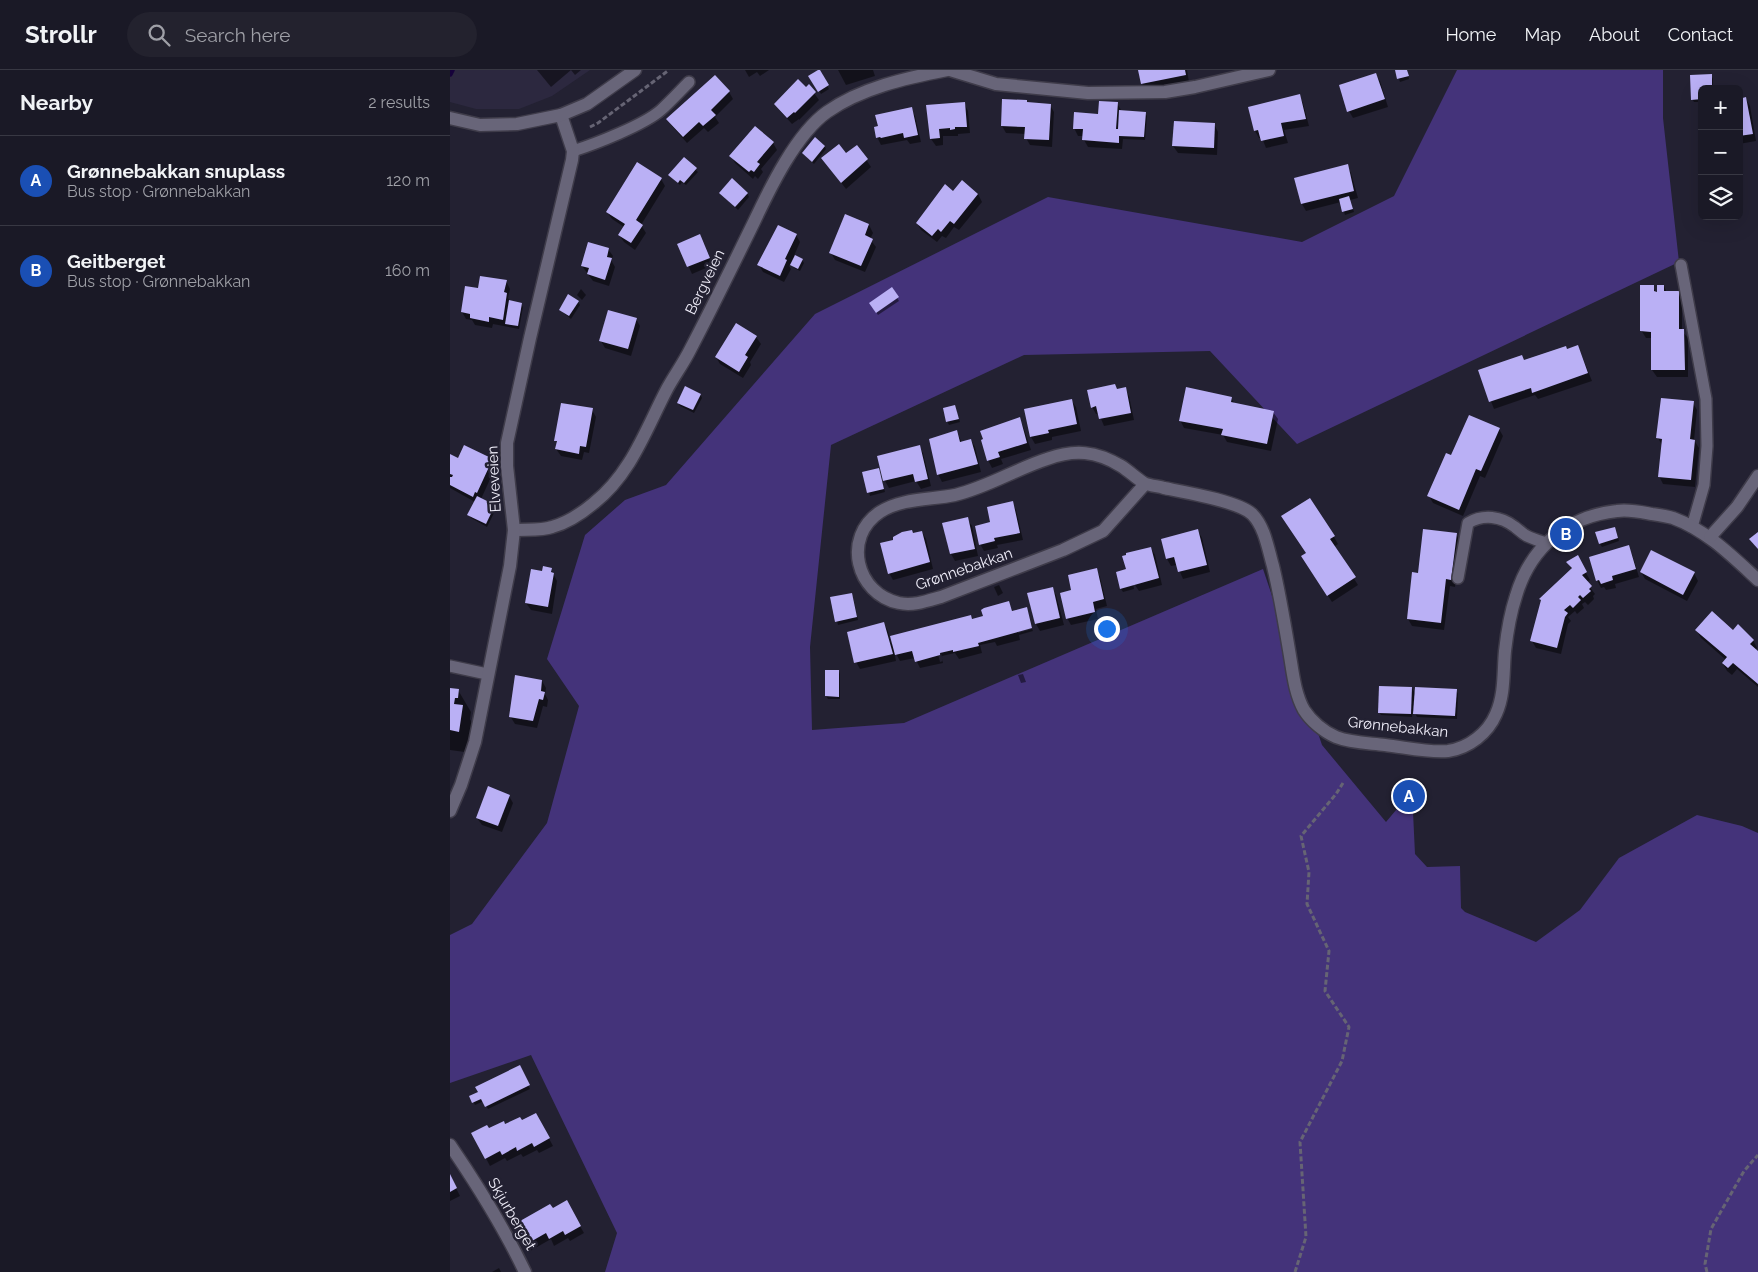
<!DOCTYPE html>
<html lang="en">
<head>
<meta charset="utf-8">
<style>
	:root { --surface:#1a1926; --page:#23222e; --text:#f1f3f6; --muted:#9fa0a7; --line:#383843; --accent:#b45309 }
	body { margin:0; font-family:Raleway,sans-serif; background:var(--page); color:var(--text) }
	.controls { position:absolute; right:15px; top:15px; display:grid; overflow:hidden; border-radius:8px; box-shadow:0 5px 20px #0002 }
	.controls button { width:45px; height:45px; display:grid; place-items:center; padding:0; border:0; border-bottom:1px solid var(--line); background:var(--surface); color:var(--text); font:25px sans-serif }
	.you { position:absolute; left:656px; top:558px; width:18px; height:18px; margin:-12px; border:4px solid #fff; border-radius:50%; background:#1a73e8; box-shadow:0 0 0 8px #1a73e833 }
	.badge { display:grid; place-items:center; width:32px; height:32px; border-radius:50%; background:var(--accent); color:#fff; font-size:16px; font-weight:700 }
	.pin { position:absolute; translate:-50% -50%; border:2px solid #fff; box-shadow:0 1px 5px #0006 }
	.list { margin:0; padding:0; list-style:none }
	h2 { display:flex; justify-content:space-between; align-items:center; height:65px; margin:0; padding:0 20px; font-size:21px }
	h2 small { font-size:16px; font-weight:400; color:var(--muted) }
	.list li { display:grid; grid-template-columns:32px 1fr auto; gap:15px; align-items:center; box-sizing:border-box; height:90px; padding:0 20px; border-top:1px solid var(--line) }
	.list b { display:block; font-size:19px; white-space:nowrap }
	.list p { margin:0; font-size:16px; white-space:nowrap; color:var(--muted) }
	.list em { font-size:16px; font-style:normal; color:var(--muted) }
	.icon { flex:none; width:28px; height:28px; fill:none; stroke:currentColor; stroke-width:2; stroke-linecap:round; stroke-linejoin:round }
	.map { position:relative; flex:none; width:1308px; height:1202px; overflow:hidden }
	header { display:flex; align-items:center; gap:30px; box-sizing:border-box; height:70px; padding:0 25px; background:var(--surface); border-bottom:1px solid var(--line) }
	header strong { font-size:24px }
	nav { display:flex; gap:28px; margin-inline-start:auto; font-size:18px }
	.search { width:350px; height:45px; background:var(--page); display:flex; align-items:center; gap:12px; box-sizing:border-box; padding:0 18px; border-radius:28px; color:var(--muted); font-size:19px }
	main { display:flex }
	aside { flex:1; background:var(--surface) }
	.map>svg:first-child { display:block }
</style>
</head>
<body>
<header>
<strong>Strollr</strong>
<div class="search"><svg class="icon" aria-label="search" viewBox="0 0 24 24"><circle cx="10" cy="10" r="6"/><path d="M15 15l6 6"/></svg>Search here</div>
<nav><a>Home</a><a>Map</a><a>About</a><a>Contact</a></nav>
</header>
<main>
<aside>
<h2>Nearby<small>2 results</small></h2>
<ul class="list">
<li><span class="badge" style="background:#1a4fb4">A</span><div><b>Grønnebakkan snuplass</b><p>Bus stop · Grønnebakkan</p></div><em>120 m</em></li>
<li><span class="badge" style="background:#1a4fb4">B</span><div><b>Geitberget</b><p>Bus stop · Grønnebakkan</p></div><em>160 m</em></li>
</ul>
</aside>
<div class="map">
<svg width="1308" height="1202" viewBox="0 0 1308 1202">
	<rect width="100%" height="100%" fill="#232132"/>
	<path fill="#2c283f" d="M0,0H140L102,26L69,39H26L0,32Z"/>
	<path fill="#44337a" d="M1007,0H1213V48L1229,192L847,374L760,281L574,285L381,375L360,577L362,660L454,653L813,499L872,675L936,752L962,721L965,784L977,797L1010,796L1011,838L1015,842L1086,872L1130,840L1169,788L1247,745L1292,756L1308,763V1202H155L167,1163L81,985L0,1013V865L22,854L97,753L129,636L97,589L135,465L175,430L216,415L365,244L598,127L852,172L944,126Z"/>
	<g fill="#0007" fill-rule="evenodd">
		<path d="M87,0H121L101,17Z"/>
		<path d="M121,0H131L125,5Z"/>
		<path d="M295,0H319L310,6L307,2L299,7Z"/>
		<path d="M388,0H423L425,6L396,15Z"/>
		<path d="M689,0H737L739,12L696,20L692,13Z"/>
		<path d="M946,0H957L959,9L950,12Z"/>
		<path d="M369,1L379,19L371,24L360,6Z"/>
		<path d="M925,4L930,11L938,37L903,48L899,41Z"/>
		<path d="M1261,5L1263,9V19H1252V32H1244L1242,29Z"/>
		<path d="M359,16L369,30L349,50V49L342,54L330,41L326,34L356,19Z"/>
		<path d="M279,22L283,29L265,47L269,53L258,62L254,58L237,73L222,56L218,49Z"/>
		<path d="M849,25L853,33L859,56L834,60L838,73L816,78L812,68H809L805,61L800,38Z"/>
		<path d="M1296,29L1300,36L1306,71L1289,74V30Z"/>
		<path d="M514,33L518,41L520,63L508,64V66H493V75L486,76L481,69L477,36Z"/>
		<path d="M667,33L671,40L695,43L697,46L695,70L673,69L672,79L638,77L634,70V66H628L624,58Z"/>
		<path d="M578,34L600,35L604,42L602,77L580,75L576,68V64L556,63L552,56Z"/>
		<path d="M461,39L465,46L471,72L460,74L457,70L431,75L427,67Z"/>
		<path d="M764,54L768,62L767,85L728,83L723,76Z"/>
		<path d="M323,73L327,80L311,99L313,102L308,109L305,106L303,109L285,93L281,86Z"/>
		<path d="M374,76L376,79L364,94L353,83Z"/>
		<path d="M407,76L421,97L396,119L373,89L396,85Z"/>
		<path d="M234,89L248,102L236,115L232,112L230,115L220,105Z"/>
		<path d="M897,96L901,103L908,128L900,130L904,142L895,145L891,132L856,141L852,134Z"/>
		<path d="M211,109L215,116L191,155L196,163L185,180L174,172L169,165L174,157L162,149L157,142Z"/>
		<path d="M503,122L528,124L532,132L509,160L504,157L496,168L492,166L487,172L471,160L467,153Z"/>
		<path d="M270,123H297L299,127L288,140Z"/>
		<path d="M419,155L423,163L420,169L426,177L415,202L385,190L381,183Z"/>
		<path d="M346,165L350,172L344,186L352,190L354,193L350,201L344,198L341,193L339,196L341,199L334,212L313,202L309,195Z"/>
		<path d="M254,173L263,195L242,204L229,175Z"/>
		<path d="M158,179L163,186L161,190L165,197L159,216L143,211L132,196Z"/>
		<path d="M56,211L60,219L58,228L61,232L71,234L73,237L69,259L43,254L42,258L25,255L22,250L16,249L12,242L29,220Z"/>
		<path d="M1214,216L1217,223L1228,222L1232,230V261L1238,268V307H1207L1202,300V268H1196L1191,260L1203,217L1208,226Z"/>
		<path d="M131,219L136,225L132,230L127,225Z"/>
		<path d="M442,219L449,231L428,245L420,233Z"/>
		<path d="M128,232L130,235L121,249L110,240Z"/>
		<path d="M186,249L190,256L181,286L155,278L151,271Z"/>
		<path d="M287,255L306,267L311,274L300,292L301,295L293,308L270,294L266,287Z"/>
		<path d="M1128,276L1142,311L1088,329L1085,325L1044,339L1029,301L1075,291Z"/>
		<path d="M675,319L679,326L684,350L654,356L649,344H646L642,337L668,320Z"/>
		<path d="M250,324L252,328L244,343L230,336L228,332Z"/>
		<path d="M781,328L785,334L823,342L828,349L821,381L777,372L773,365L734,358L730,350Z"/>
		<path d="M621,330L626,337L631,361L602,367V370L585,374L581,367L576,340Z"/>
		<path d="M1243,333L1247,340L1244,370L1249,378L1245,417L1213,414L1209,406L1212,375L1208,368Z"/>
		<path d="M505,337L510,352L499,355L497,351Z"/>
		<path d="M142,340L146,347L139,383L134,382L132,390L111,386L106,379L107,373L106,370Z"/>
		<path d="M569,349L573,356L581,380L551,389L553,394L542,398L538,390Z"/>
		<path d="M1049,359L1053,366L1035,408L1030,406L1013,446L983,433L979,426L1002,387Z"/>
		<path d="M507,362L512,373L521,370L525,377L531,402L492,412L488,404Z"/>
		<path d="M469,376L473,383L481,416L471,419L466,411L439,418L435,411L428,387Z"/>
		<path d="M0,385L8,389H40L44,396L41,402L42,405L31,429L45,436L46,439L37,457L21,448L19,445L25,432L0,418Z"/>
		<path d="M414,403H430L435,422L420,426Z"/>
		<path d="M859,429L884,467L888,474L884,477L908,515L882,532L857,494Z"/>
		<path d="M562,432L566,440L573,470L547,475L548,478L534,481L530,474L542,453Z"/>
		<path d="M517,449L522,456L528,486L505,491L501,484L494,454Z"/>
		<path d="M748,461L752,468L760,502L733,509L727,495L721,496L717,489L712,469Z"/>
		<path d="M1166,461L1169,471L1152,477L1150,474Z"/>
		<path d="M472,462L476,469L483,499L443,510L439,503L445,471Z"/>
		<path d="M1006,464L1010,471L1005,517L1000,516L994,560L962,556L958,549L969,504Z"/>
		<path d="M1178,477L1182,484L1189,507L1165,514L1166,518L1156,520L1154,517L1151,518L1147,510Z"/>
		<path d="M701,478L705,485L712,515L689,521L683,512L684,519L673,522L671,519L677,500Z"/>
		<path d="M1127,487L1140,510L1136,512L1145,524L1143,526L1144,529L1138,535L1135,532L1132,534L1134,538L1127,544L1125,541L1118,547L1121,551L1118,554L1111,584L1086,578L1082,571L1122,500L1118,492Z"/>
		<path d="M101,499L107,511L102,544L81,540L76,533Z"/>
		<path d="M646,500L650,507L657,536L646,539L648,549L621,555L617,548L623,521Z"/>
		<path d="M1191,502L1244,503L1248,511L1237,531L1195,509Z"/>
		<path d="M549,515L553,523L548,526L544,517Z"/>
		<path d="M602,518L606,525L614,555L590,561L586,554Z"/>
		<path d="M403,527L408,550L388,555L387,551Z"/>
		<path d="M559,533L563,542H578L582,557L568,561V563L582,559L583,561L569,565L570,570L547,576L545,572L530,575L532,583L509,589L505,583L492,586L493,593L470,598L465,588L450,591L444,580L446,591L410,599L406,592L434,554L438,561L441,574L521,546L523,550L534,547ZM487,579L491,583L493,591L490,592Z"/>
		<path d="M1247,561L1284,562L1303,570L1307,578L1305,580L1308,582V617L1287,599L1282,605L1277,601L1273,594L1276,590L1251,568Z"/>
		<path d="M389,601L390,604V629H378L376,626Z"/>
		<path d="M573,604L576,612L571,613L568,605Z"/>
		<path d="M92,611L96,618L95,624L98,630L97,637L93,636L87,658L65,654L60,646Z"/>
		<path d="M962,618L966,625L1006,620L1008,624L1007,649L967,647L963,640L962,647L931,645L929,642Z"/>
		<path d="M8,620L21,642L20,649L25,659L22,683L0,680V621Z"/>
		<path d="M59,726L63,733L52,762L32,755L27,748Z"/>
		<path d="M69,997L80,1019L38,1039L34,1031L25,1035L21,1027Z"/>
		<path d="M86,1044L103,1076L89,1083L87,1080L73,1087L71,1084L57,1091L55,1088L40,1096L23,1064L71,1052Z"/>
		<path d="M0,1106L10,1126L0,1131Z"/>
		<path d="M116,1132L134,1163L120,1171L118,1168L104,1176L101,1169L80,1181L65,1155L102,1140Z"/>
		<path d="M49,1198L51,1202H42Z"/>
	</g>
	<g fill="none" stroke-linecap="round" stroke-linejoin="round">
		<path stroke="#16023a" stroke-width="5.5" d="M0,4L2,0"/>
	</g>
	<g fill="#bab0f5">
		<path d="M368,0H370L379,15L368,22L358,6Z"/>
		<path d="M688,0H735L736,5L691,14Z"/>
		<path d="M945,0H957L959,6L947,9Z"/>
		<path d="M926,3L935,29L897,42L889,15Z"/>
		<path d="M1262,4V19H1252V29L1241,30L1240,5Z"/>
		<path d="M265,5L280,21L261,40L266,45L253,56L249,52L233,67L216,49Z"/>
		<path d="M348,9L356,17L359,14L366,22L345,43L344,42L337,48L324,34Z"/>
		<path d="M850,24L856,49L831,53L834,66L811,71L808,60L804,61L798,37Z"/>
		<path d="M1296,27L1303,64L1289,66V29Z"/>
		<path d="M552,29L577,30V32L601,34L599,70L574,69L575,57L551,56Z"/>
		<path d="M649,31L668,32L666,59H668L669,40L696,42L694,67L669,66V73L632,70L633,59H623L624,42L648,44Z"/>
		<path d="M515,32L517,57H505V59L500,60V58L489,59L490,68L480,69L476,35Z"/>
		<path d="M462,37L468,65L454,68L453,63L431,68L430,67L426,68L424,57L428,56L425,45Z"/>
		<path d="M724,51L765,53L764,78L722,76Z"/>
		<path d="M305,56L324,72L307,92L310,94L304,102L301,100L299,102L279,86Z"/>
		<path d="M365,67L375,76L362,92L352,83Z"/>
		<path d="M389,74L396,83L407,75L418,89L391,113L371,88Z"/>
		<path d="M234,87L247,98L234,113L230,110L228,113L218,105Z"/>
		<path d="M187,92L212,108L186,150L193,155L181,173L168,165L175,154L156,142Z"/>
		<path d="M898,94L904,121L851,134L844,108Z"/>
		<path d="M282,108L298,123L285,137L269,123Z"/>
		<path d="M512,110L528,124L504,154L500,151L491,162L488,159L482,166L466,153L495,114L503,121Z"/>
		<path d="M899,126L903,139L892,142L889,129Z"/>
		<path d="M395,144L419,154L415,165L423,169L411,196L379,183Z"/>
		<path d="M328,155L347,164L335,189L337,190L330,206L307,195Z"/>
		<path d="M250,164L260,188L237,197L227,174Z"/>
		<path d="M138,172L159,178L157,187L162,188L155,210L137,204L139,198L131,196Z"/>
		<path d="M345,185L353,189L348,199L340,195Z"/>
		<path d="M30,206L57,210L54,222L57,223L53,250L39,247V252L20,248V244L11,242L15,216L28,218Z"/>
		<path d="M1190,215H1204V221L1207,222V215H1214V221H1229V259H1234L1235,300H1201V262L1190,261Z"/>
		<path d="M442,217L449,227L426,243L419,233Z"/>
		<path d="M118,224L129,231L119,246L109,240Z"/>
		<path d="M59,230L72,233L68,256L55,254Z"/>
		<path d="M158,240L187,248L178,279L149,271Z"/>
		<path d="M286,253L307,266L295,285L298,287L289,302L265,287Z"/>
		<path d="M1128,275L1138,303L1082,323L1081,318L1039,332L1028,300L1072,285L1074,290L1116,276L1117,279Z"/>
		<path d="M665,314L667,319L676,317L681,343L649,349L646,336L641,338L637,320Z"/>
		<path d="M235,316L251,324L243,340L227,333Z"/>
		<path d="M736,317L782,327L781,332L824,341L817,374L771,365L773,359L729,351Z"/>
		<path d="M1211,328L1244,331L1240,369L1245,370L1241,410L1208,407L1212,369L1206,368Z"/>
		<path d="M622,329L627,354L598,360L599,363L580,367L574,339Z"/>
		<path d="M111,333L143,338L136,377L130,376L129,384L105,379L107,371H104Z"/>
		<path d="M505,335L509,349L496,352L493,338Z"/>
		<path d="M1019,345L1050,358L1031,401L1026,399L1009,440L977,426L996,383L1001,385Z"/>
		<path d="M570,347L577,373L548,382L550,387L537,391L531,370L533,369L530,361Z"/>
		<path d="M507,360L510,372L521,369L528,394L487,405L479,369Z"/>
		<path d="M14,375L41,388L37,396L39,397L27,423L25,422L23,427L0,415V407H2L3,405L0,404V384L8,388Z"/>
		<path d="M470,375L478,409L465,412L463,404L433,411L427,386Z"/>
		<path d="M429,398L434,419L417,423L412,402Z"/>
		<path d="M27,426L45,435L36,454L17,445Z"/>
		<path d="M860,428L885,466L880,469L906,507L877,526L851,486L856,483L831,446Z"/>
		<path d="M563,431L570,463L544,468L545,471L529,475L525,456L540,452L537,437Z"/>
		<path d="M518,447L525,479L500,484L492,453Z"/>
		<path d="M1165,457L1168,468L1149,474L1145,462Z"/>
		<path d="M748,459L757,495L728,502L724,487L716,489L711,469Z"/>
		<path d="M973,459L1007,463L1001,510L996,509L991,553L957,549L962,502L968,503Z"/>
		<path d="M462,460L463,463L472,461L480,492L438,504L430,473L443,470V467L452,462Z"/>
		<path d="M1308,462V479L1299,469Z"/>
		<path d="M1179,475L1186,499L1162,506L1163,510L1151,514L1149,510L1146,511L1139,487Z"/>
		<path d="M701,477L709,508L670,519L666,502L676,499L672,486L676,485V483Z"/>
		<path d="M1201,480L1245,502L1233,525L1190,502Z"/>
		<path d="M1128,485L1137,502L1132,505L1142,516L1139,519L1141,521L1133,528L1130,525L1128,527L1131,530L1123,538L1120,535L1114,540L1118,543L1115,547L1107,578L1080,571L1091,530L1089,529L1122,498L1116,492Z"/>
		<path d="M93,496L102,498L101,502L104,503L98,537L75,533L81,499L92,501Z"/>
		<path d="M647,498L654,529L643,532L645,542L616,549L610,523L621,520L618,505Z"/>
		<path d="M603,517L610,548L585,554L577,523Z"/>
		<path d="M402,523L407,547L385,552L380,527Z"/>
		<path d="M559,531L562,541L577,537L582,558L528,573L529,576L503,582V580L490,583V585L465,592L462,581L445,585L440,566L521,545L522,549L533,546L531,540L534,538Z"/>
		<path d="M1262,541L1283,560L1288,554L1304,570L1300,574L1308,581V614L1283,593L1278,598L1272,593L1277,587L1245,560Z"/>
		<path d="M434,552L443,584L404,593L397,562Z"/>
		<path d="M375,600H389V627L375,626Z"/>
		<path d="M65,605L92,610L91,621L95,622L93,630L89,629L83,651L59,647Z"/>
		<path d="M929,616L962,617L961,644L928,643Z"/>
		<path d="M965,617L1007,619L1005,646L963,644Z"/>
		<path d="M0,618L9,619L8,628H5L4,634L13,635L9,662L0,660Z"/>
		<path d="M38,716L60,725L48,756L26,748Z"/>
		<path d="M70,995L80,1015L35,1037L31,1029L22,1033L19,1026L28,1022L25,1017Z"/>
		<path d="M86,1043L100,1068L84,1077L82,1073L67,1081L66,1077L52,1085L50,1081L35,1089L21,1063L37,1055L39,1058L54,1051L55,1054L70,1047L72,1050Z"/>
		<path d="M0,1104L7,1118L0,1122Z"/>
		<path d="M117,1130L131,1156L115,1165L113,1161L99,1169L96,1163L75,1175L63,1155L100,1134L103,1138Z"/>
	</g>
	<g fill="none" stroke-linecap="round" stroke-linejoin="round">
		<g stroke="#3f3c4a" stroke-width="14">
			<g id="service">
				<path d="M123,81C145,74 194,55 211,40C221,31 230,21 239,12"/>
				<path d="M1231,195L1256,329L1257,376L1254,415L1242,457"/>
				<path d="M1008,508L1018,453C1033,444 1051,446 1065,457C1069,460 1073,464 1077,466C1083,469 1090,471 1096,473"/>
				<path d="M0,596L37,604"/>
			</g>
		</g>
		<g stroke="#3f3c4a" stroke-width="15">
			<g id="minor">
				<path d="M500,0L546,14L638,23L715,22L745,17L819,0"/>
				<path d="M695,414L653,461L613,480L491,527C477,531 463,536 449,533C406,524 392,467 430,442C452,428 480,430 505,425C538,417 566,399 597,389C625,379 646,381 671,396C679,401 686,408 694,413C700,416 708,416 714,418C734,422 788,431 802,444C815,457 818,479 823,496C830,525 835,556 840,586C843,604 845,624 854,640C861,651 874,662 886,667C901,673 919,673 935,675C954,677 979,683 998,681C1019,678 1038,663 1046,644C1055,624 1053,602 1055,581C1057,563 1060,544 1066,526C1080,478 1117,446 1167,441C1178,439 1191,442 1202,444C1209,445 1216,446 1223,448C1256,460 1282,486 1308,510"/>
				<path d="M64,460C76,459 91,461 102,457C117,453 132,443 144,433C181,404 196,359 217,319C224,306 233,294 240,280C262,238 283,195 304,152C320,118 346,64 377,42C411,18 456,8 497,0"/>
				<path d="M1260,467L1287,437L1308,406"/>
				<path d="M0,741L11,715L25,672L60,496L64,460L57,396V373L80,268L122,90L123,81L111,45"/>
				<path d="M0,1075C28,1116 54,1158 75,1202"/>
			</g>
		</g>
		<g stroke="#3f3c4a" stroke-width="15">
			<path id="tertiary" d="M0,48L30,55L67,54L111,45L137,34L185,0"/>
		</g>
		<g stroke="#666474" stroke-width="3" stroke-dasharray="5 2.5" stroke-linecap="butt">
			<path d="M140,57L148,53L219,0"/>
			<path d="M845,1202L856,1167L850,1072L892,991L899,957L875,921L879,881L857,834L859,802L851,766L886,724L893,713"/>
			<path d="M1257,1202L1255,1194L1261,1159L1294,1101L1308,1085"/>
		</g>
		<use href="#service" stroke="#686579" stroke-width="11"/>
		<use href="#minor" stroke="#686579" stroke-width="12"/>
		<use href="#tertiary" stroke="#686579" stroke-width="12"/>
	</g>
	<g text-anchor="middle" stroke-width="5" stroke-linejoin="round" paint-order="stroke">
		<g font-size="15" fill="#f0eefa" stroke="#232132">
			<text transform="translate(255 212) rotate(-64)" y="5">Bergveien</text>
			<text transform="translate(44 409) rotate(-93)" y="5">Elveveien</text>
			<text transform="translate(514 499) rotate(-19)" y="5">Grønnebakkan</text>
			<text transform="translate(948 657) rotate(6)" y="5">Grønnebakkan</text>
			<text transform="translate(62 1144) rotate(60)" y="5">Skjurberget</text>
		</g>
	</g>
</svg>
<div class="controls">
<button>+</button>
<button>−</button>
<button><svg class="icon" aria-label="layers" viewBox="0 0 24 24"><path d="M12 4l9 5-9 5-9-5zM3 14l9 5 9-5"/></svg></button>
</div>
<div class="you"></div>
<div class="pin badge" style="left:959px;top:726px;background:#1a4fb4">A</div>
<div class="pin badge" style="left:1116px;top:464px;background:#1a4fb4">B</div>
</div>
</main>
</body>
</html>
